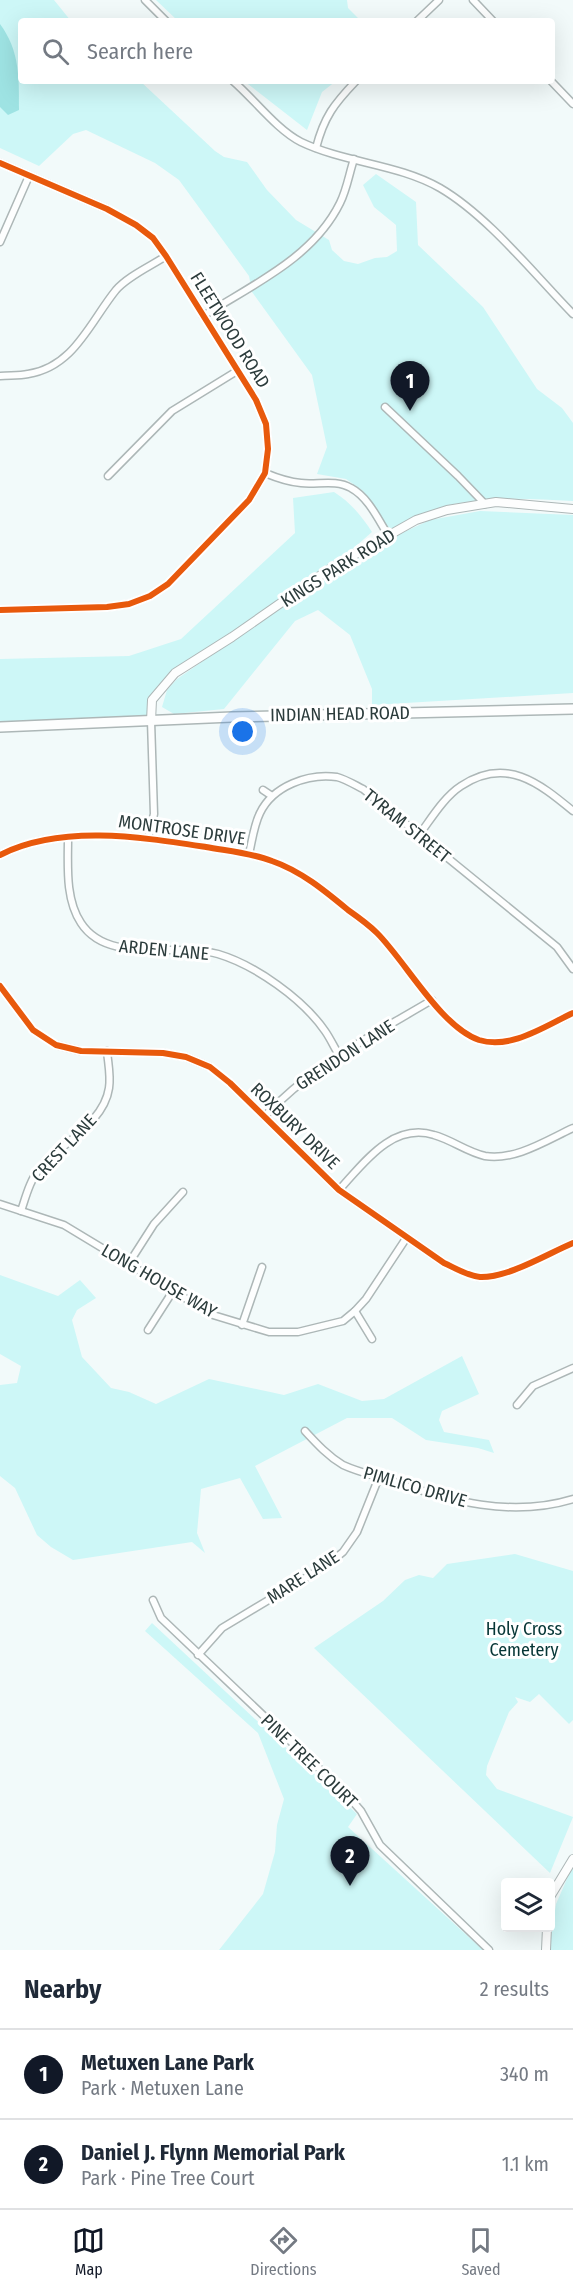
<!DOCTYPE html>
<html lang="en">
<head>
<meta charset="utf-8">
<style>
	:root { --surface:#fff; --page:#f6f6f7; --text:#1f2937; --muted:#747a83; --line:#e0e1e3; --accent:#111827 }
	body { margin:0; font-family:"Fira Sans Condensed",sans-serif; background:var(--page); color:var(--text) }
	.controls { position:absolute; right:18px; bottom:18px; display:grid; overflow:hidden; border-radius:6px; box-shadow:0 6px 24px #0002 }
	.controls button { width:54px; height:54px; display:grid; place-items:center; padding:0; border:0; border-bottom:2px solid var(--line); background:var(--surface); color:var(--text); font:30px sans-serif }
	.you { position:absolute; left:243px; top:732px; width:21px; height:21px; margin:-15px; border:4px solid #fff; border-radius:50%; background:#1a73e8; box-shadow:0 0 0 9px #1a73e833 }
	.badge { display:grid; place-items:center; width:39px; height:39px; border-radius:50%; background:var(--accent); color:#fff; font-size:20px; font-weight:700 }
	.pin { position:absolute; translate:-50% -50px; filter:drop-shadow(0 2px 3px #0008) }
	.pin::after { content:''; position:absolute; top:32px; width:21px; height:18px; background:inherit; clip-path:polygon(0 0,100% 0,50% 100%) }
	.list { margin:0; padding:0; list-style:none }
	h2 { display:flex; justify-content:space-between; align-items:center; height:78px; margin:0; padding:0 24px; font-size:26px }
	h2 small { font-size:20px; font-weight:400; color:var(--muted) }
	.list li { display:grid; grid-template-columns:39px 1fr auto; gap:18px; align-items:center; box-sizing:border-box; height:90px; padding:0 24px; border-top:2px solid var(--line) }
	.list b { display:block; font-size:22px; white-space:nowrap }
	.list p { margin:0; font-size:20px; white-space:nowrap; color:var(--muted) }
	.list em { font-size:20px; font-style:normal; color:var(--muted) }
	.icon { flex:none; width:33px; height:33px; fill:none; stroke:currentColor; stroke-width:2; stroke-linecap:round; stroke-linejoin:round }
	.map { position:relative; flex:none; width:573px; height:1950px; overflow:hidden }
	.search { position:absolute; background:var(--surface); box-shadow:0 6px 24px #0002; left:18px; right:18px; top:18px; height:66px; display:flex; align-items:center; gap:15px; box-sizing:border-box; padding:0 21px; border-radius:6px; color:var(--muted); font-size:22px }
	.sheet { height:258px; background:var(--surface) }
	nav { display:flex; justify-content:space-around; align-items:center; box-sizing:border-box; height:84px; border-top:2px solid var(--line); background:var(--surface); font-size:16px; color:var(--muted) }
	nav a { display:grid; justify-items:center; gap:3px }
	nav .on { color:var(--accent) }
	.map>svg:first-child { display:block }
</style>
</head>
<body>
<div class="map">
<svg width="573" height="1950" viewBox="0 0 573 1950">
	<rect width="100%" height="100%" fill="#f2fafa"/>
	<g fill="#cdf7f7">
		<path d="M0,0H54L71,21H21V81H140L215,151L224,157L247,162L267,190L296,220L329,240L332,250L344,261L358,264L375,258L387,257L397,251L396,225L374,207L363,185L376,174L416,202L418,245L483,307L537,389L562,408L573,423V501C531,499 490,496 449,505C428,510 409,521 390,530L363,491L346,479L317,474L327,447L312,375L252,292L249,276L179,180L155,163L86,130L73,134L39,166L0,148Z"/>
		<path d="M156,0H347L348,8L361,21H178Z"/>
		<path d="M244,81H336L322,92L307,130Z"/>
		<path d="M334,492C351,503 361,515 372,532L331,568L175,673L152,700L151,721L0,727V659L129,656L181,639L295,533L293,498Z"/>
		<path d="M480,511L573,515V693L372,705V689L350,635L318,610L295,621L224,709L174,714L162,707L167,690L177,679L262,620L389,539L430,520Z"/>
		<path d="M0,1275L58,1296L80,1280L96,1298L77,1310L72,1320L82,1357L111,1388L129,1392L156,1404L209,1379L284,1395L318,1384L362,1401L384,1399L462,1356L479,1394L442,1411L439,1420L444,1432L489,1440L494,1453L478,1448L426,1440L392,1418H347L255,1466L282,1518L263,1519L240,1478L201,1489L197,1533L205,1553L192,1542L73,1560L51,1547L37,1535L15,1488L0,1476V1385L17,1383L21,1366L0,1354Z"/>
		<path d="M515,1554L573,1571V1720L569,1724L539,1694L530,1702L515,1697L518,1702L509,1712L487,1766L486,1775L497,1789L573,1817L550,1873L314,1648L383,1601L405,1580L419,1575L433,1578L447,1564Z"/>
		<path d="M152,1623L357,1814L348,1827L483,1950H219L263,1894L275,1852L277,1825L284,1799L258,1733L145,1631Z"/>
		<path d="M573,1865V1950H549L556,1904Z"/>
	</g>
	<path fill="#9ee3e3" d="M0,24C20,51 19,78 19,110L8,115L0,107Z"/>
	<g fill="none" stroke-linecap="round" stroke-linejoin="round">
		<g stroke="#adb7b7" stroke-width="9">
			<g id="minor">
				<path d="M145,0L166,21"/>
				<path d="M473,0L493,21"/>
				<path d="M417,21L439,0"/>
				<path d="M233,81C254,99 277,130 301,142C345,163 398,164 440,188C488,216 534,274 573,314"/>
				<path d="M551,81L573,104"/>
				<path d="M316,148C324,117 334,104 356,81"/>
				<path d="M0,163L107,209L136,225L153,238L166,256L256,400L266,424L268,449L265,473L249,500L168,584L150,596L129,604L107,607L0,610"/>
				<path d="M0,242L29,176"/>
				<path d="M203,316C252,285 313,258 340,203C347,189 349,174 354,159"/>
				<path d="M0,376C9,375 19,376 28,374C74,367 90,322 116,290C128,276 151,266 166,256"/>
				<path d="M385,407L458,476L485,504"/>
				<path d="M265,473C277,478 288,482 301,483C317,485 336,479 351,488C368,497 378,519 388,535"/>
				<path d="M108,476L172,411L237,371"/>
				<path d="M263,790L272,796"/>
				<path d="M419,835C431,819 444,797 461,786C506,756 539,783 573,811"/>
				<path d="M68,838C68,865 65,899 81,923C108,965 176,942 218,954C255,965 303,999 325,1031C330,1038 334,1047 339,1055"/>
				<path d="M148,838L154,814L151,721"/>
				<path d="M249,854C252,841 254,825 260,813C273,786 308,773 337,777C345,779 355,785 363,789L557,947L573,969"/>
				<path d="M0,855C61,824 141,837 206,847C228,851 251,853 272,861C301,871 325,891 348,910C358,917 368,924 377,933C406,962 441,1027 479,1040C511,1050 545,1026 573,1013"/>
				<path d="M0,986L33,1030L56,1045L81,1051L163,1053L186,1057L210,1067L230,1083L339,1190L444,1263C455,1268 468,1276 480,1277C508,1278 547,1254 573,1243"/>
				<path d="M264,1117C311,1066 373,1035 432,1000"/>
				<path d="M339,1190C363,1164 392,1122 434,1135C452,1140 467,1152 485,1156C515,1161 547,1140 573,1128"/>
				<path d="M0,1204L64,1225L213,1315L269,1332H298L343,1321L355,1311L366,1299L407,1237"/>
				<path d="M21,1211C26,1196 30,1180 40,1168C62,1143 104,1123 109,1088C111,1076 108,1063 107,1051"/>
				<path d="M129,1263L154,1224L183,1192"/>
				<path d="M355,1311L372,1339"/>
				<path d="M242,1325L262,1267"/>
				<path d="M148,1330L173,1291"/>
				<path d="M517,1405L533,1386L573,1368"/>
				<path d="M305,1431C317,1444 328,1456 343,1465C358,1472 376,1476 392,1481C450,1501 511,1518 573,1499"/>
				<path d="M153,1600L161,1618L348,1796L361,1811L380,1845L489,1950"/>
				<path d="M198,1655L222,1628L327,1565L343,1552L357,1532L379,1477"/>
			</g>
		</g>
		<g stroke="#adb7b7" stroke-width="10">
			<g id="tertiary">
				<path d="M151,721L152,700L175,673L232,637L331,568L416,520L447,510L496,502L573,509"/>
				<path d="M550,1897L573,1859"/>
				<path d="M546,1950L547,1928"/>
			</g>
		</g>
		<g stroke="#adb7b7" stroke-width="12">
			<path id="secondary" d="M0,727L232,717L573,709"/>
		</g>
		<use href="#minor" stroke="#fdfefe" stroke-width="6"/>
		<use href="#tertiary" stroke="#fdfefe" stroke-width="8"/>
		<use href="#secondary" stroke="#fdfefe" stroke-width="9"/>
		<g stroke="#fff" stroke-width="10">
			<g id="cycleway">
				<path d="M0,163L107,209L136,225L153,238L166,256L256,400L266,424L268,449L265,473L249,500L168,584L150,596L129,604L107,607L0,610"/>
				<path d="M0,855C61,824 141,837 206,847C228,851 251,853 272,861C301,871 325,891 348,910C358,917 368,924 377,933C406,962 441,1027 479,1040C511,1050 545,1026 573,1013"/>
				<path d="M0,986L33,1030L56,1045L81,1051L163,1053L186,1057L210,1067L230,1083L339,1190L444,1263C455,1268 468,1276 480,1277C508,1278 547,1254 573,1243"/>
			</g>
		</g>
		<use href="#cycleway" stroke="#e8590c" stroke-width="6"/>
	</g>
	<g text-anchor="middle" stroke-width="6" stroke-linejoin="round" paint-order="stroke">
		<g font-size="18" fill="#2c3c3c" stroke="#fff">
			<text transform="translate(230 330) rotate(58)" y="6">FLEETWOOD ROAD</text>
			<text transform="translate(338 568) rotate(-32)" y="6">KINGS PARK ROAD</text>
			<text transform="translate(340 714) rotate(-1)" y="6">INDIAN HEAD ROAD</text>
			<text transform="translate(407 826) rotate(39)" y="6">TYRAM STREET</text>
			<text transform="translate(182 830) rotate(8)" y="6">MONTROSE DRIVE</text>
			<text transform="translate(164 950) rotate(5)" y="6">ARDEN LANE</text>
			<text transform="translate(345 1055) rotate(-33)" y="6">GRENDON LANE</text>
			<text transform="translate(295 1126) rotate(44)" y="6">ROXBURY DRIVE</text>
			<text transform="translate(64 1148) rotate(-47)" y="6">CREST LANE</text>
			<text transform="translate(159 1281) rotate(30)" y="6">LONG HOUSE WAY</text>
			<text transform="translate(415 1487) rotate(16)" y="6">PIMLICO DRIVE</text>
			<text transform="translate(303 1577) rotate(-33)" y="6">MARE LANE</text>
			<text transform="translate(309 1761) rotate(44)" y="6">PINE TREE COURT</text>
		</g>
		<g font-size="18" fill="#063636" stroke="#fff">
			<text x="524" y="1635">Holy Cross<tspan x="524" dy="21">Cemetery</tspan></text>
		</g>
	</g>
</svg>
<div class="controls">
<button><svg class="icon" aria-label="layers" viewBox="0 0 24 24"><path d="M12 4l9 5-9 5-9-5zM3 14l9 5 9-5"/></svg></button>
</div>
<div class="you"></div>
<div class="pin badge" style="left:410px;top:411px">1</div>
<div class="pin badge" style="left:350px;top:1886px">2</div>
<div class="search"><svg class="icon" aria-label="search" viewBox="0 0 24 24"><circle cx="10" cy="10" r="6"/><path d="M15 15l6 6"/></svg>Search here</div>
</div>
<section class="sheet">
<h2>Nearby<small>2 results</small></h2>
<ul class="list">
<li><span class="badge">1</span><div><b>Metuxen Lane Park</b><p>Park · Metuxen Lane</p></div><em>340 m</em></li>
<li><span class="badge">2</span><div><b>Daniel J. Flynn Memorial Park</b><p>Park · Pine Tree Court</p></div><em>1.1 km</em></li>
</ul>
</section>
<nav>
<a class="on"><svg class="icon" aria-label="map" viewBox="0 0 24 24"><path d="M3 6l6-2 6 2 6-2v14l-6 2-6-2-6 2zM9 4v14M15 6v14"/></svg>Map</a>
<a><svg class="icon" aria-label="directions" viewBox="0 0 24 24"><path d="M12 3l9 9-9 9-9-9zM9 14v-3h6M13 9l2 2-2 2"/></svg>Directions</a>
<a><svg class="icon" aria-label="saved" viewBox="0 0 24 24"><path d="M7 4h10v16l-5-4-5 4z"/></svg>Saved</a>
</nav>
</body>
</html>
